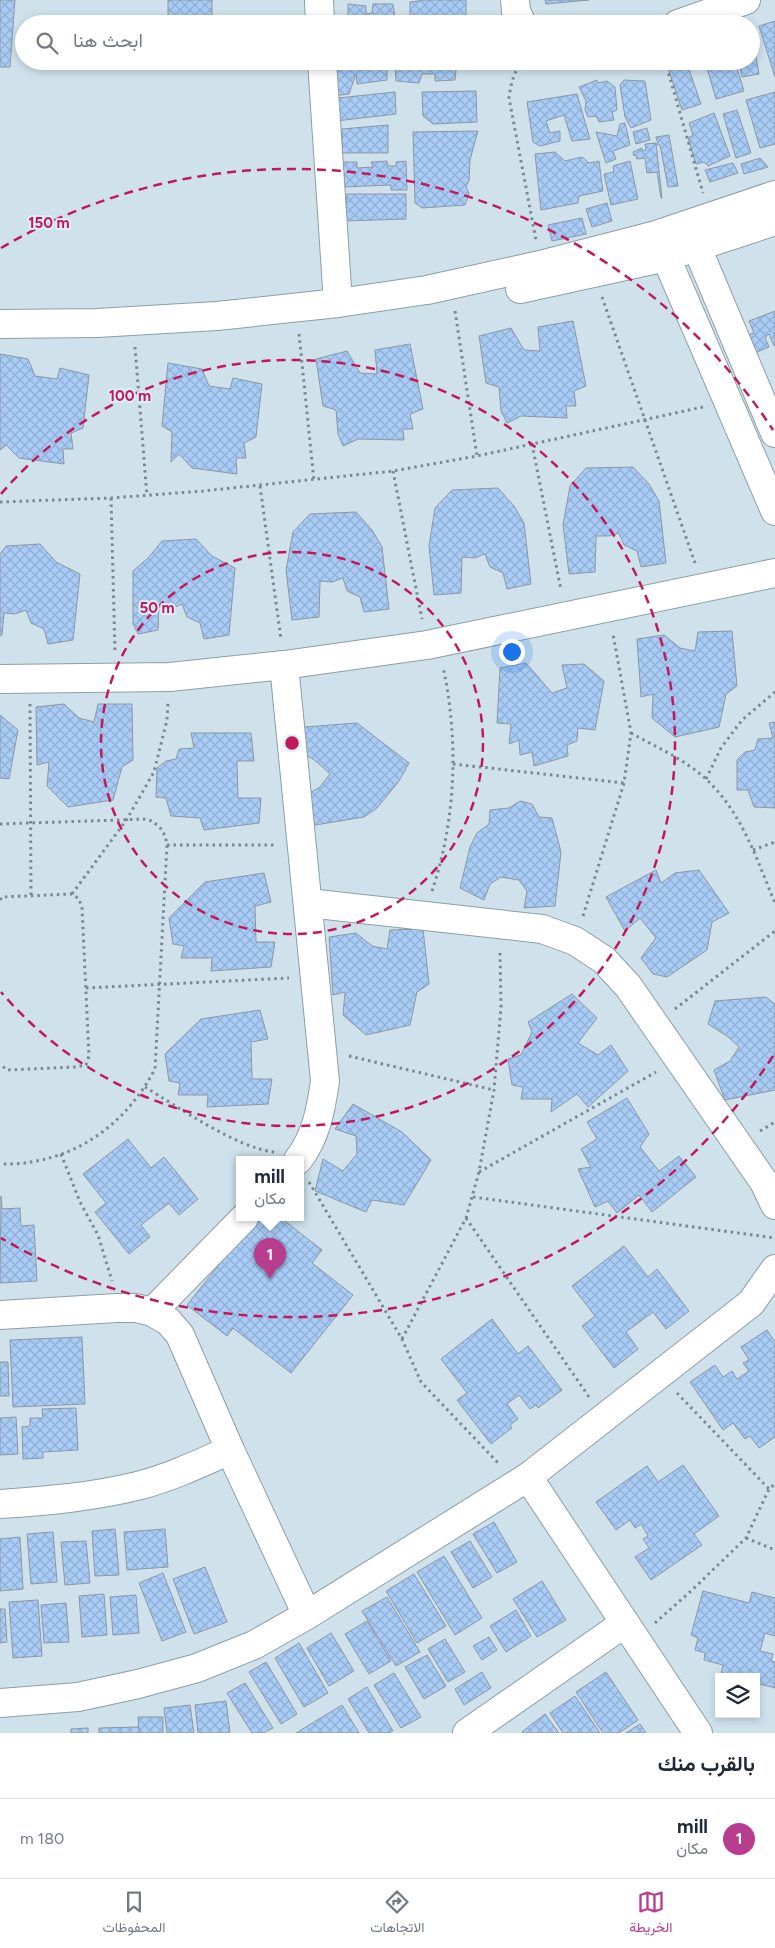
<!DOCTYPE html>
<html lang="ar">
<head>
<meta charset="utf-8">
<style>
	:root { --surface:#fff; --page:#f2f2f3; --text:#1f2937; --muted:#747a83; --line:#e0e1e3; --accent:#b93d8f }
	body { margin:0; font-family:Figtree,Vazirmatn,sans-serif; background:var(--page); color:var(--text); direction:rtl }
	.controls { position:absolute; right:15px; bottom:15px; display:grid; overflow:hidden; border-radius:0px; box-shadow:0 2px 8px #0003 }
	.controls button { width:45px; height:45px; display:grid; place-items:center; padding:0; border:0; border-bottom:1px solid var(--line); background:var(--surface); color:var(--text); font:25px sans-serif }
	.you { position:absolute; left:511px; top:651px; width:18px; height:18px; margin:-12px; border:4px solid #fff; border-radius:50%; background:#1a73e8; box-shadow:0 0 0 8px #1a73e833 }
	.badge { display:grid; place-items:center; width:32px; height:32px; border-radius:50%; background:var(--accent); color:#fff; font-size:16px; font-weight:700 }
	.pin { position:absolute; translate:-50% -41px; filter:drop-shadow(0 1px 2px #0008) }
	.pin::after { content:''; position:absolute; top:26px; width:18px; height:15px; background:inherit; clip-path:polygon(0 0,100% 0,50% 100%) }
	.popup { position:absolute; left:236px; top:1156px; width:68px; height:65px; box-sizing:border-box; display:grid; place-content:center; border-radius:0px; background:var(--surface); filter:drop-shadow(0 1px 4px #0005); font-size:16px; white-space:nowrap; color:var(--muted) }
	.popup b { font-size:19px; color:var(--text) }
	.popup::after { content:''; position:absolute; left:50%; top:100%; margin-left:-10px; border:10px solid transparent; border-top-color:var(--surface) }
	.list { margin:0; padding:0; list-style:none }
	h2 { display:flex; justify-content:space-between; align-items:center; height:65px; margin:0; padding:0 20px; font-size:21px }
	h2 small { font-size:16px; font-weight:400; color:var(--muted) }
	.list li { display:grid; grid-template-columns:32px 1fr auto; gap:15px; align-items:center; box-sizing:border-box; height:80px; padding:0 20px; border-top:1px solid var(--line) }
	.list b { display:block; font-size:19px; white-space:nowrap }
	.list p { margin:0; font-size:16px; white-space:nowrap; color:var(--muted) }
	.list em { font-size:16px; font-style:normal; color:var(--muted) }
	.icon { flex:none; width:28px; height:28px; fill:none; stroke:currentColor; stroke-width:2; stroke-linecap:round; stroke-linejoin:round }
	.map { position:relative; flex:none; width:775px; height:1733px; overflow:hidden; direction:ltr }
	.search { position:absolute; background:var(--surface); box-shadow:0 2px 8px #0003; left:15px; right:15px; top:15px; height:55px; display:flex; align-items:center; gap:12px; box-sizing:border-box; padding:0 18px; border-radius:28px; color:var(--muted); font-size:19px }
	.sheet { height:145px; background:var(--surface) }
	nav { display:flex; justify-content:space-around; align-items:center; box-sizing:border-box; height:70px; border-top:1px solid var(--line); background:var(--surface); font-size:14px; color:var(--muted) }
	nav a { display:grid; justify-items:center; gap:2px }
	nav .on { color:var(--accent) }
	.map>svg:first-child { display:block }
</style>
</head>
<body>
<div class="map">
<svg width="775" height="1733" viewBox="0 0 775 1733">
	<defs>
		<pattern id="building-cross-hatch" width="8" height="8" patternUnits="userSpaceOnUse" patternTransform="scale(1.25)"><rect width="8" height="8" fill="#a8ccf6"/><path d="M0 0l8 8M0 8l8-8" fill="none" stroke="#90afd3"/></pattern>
	</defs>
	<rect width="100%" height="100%" fill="#cfe2ec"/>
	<g fill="url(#building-cross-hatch)" stroke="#8c97a5">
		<path d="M0,0H15L10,67H0Z"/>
		<path d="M168,0H212V15L199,16L204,24H168Z"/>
		<path d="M425,0H466V21L415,24L410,18V2Z"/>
		<path d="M545,0H589L546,4Z"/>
		<path d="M348,4L366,6V14L372,13L373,4H393L395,17L400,18L401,24H336V18H348Z"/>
		<path d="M775,21V77L759,26Z"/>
		<path d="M751,29L759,74L742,77L739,61H751Z"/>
		<path d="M331,61H387V80L357,84L356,74L349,94L332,96Z"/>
		<path d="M395,61H457L455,80L435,81V74H422L419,83L396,81Z"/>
		<path d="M686,61L701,104L682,110L668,68Z"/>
		<path d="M705,61H735L744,91L716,99Z"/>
		<path d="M597,80L598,83L607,81L615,87L617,110L612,112L614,120L599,122L596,116L588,117L585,110L586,101L579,87Z"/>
		<path d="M624,80L645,81L651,120L631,128L625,117L620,85Z"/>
		<path d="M476,91L477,122L433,124L423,116L422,92Z"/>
		<path d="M395,92L396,114L336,121L338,98Z"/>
		<path d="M775,92V144L760,148L746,100Z"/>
		<path d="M577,94L590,139L572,141L564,115L546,121L550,133L560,131V141L540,146L533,142L527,102Z"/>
		<path d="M737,110L751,153L736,158L723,114Z"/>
		<path d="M714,113L730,156L708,166L704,162L696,164L688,138L693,135L689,123Z"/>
		<path d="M625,123L630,145L613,151L616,159L606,163L596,132L617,136L620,124Z"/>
		<path d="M388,125V153H342V129Z"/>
		<path d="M647,128L650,140L636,144L633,132Z"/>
		<path d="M478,131L470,160L469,181L466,186L469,194L465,205L422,208L415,203L413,132Z"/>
		<path d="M669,135L678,186L668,187L660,145H658L656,137Z"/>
		<path d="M656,143L662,198H661L657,172L647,173L645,158L637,159L636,155L634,156L633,152L642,148V151L646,150L645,144Z"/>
		<path d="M555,152L565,161L582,157L589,163L599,161L603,191L579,196L578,203L541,210L535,154Z"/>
		<path d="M760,158L768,167L744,174L741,164Z"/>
		<path d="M387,161L388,166H396V162L406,161L407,190H391V185L342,187V162H357V168L373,167L371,162Z"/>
		<path d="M630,161L638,199L611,205L604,174L614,172L613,166Z"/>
		<path d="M733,163L738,173L710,182L705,170Z"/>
		<path d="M347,194H406V219L345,221Z"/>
		<path d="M607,203L612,221L592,227L586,209Z"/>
		<path d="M582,218L586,234L552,241L548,225Z"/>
		<path d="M775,311V345L774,346L769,334L765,338L769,347L750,355L743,337L754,333L749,321Z"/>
		<path d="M573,321L586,386L574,391L576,406H566L567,418L521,416L507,423L501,411L499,387L486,383L479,336L511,328L524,350L540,351L538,327Z"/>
		<path d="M410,344L423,409L410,414L413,429H403L404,440L358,439L343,446L338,434L336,410L323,406L316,359L347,351L360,373L377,374L375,350Z"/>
		<path d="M0,354L28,359L35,376L57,379L60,368L89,375L83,428L71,433L73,449H63L64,464L19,458L6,445L0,450Z"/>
		<path d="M168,363L202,369L209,386L230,389L233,378L262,384L256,437L244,443L246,458H236L237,474L192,468L179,454L171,462L172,432L162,426Z"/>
		<path d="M633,467L649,484L659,501L666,563L641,567L637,551L624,545L619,533L608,536H596L595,572L569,574L563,525L570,486L586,468Z"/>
		<path d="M498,488L514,506L524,523L531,584L507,589L503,573L490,567L485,554L474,558L462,557L461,593L434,595L429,546L435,508L452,490Z"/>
		<path d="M356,512L372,530L382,547L389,609L364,612L360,597L347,591L343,578L332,582L320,581L319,617L292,620L286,570L293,532L310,514Z"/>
		<path d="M196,539L212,556L235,568L229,635L204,639L200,623L187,617L182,604L171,609L159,607L158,630L138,634L133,624V571L148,558L162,541Z"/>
		<path d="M40,544L56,562L80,574L73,640L48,644L44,629L31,623L26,610L15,614L4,613L2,635L0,636V554L6,546Z"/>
		<path d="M732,631L737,686L726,694L719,727L675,737L652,718L653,694L641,697L637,639L664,635L680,648L695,651L698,632Z"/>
		<path d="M526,663L552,693L567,688L562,665L584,664L604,681L595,730L578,728L577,741L567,745L568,756L534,766L532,752L520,755L519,740L509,744L511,724L497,723L500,668Z"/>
		<path d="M64,704L79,718L94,722L98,704H132L133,760L122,767L113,800L68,807L47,786L49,762L37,765L36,707Z"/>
		<path d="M0,715L18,730L9,779L0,778Z"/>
		<path d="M775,722V808L754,807L748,790H737V760L745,752L755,750L758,739L773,738L769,723Z"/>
		<path d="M357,723L409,763L399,781L377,808L364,817L315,825L304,796L320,787L330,774L317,762L299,750L305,727Z"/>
		<path d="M191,733H251L254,761H237L238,798H261L259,823L204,830L200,818L171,816L166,798L156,797L157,768L166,761L176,759L179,749L194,748Z"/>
		<path d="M520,801L532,804L539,817L552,818L561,852L555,906L524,908L527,891L519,880L501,877L490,884L484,900L460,888L470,847L477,833L489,824L490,810L509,808Z"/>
		<path d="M656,870L661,883L675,873L699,870L729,913L712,922L707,950L667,977L653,974L641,958L656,938L640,918L625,931L606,897Z"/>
		<path d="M264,873L271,902L255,906L256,942H275L271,967L211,971L212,958H181L184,946L173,944L169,918L205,882Z"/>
		<path d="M423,929L429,984L417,992L410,1025L366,1035L343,1015L345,992L333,995L329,937L356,933L372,946L387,949L390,930Z"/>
		<path d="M572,994L597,1018L578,1043L598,1055L611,1045L628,1071L588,1107L577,1094L551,1112L552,1099H521L523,1087L512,1085L508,1059L521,1055L532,1032L528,1022Z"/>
		<path d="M766,997L775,1004V1090L725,1100L714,1070L730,1061L739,1047L727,1036L708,1024L715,1001Z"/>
		<path d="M260,1010L268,1039L251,1042L252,1079H272L268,1104L207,1107L208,1095H178L180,1083L169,1081L165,1054L201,1019Z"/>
		<path d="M627,1098L649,1134L640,1147L659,1171L679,1156L696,1177L652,1212L639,1195L617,1213L608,1201L595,1207L578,1169L591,1167L581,1149L597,1139L587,1122Z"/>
		<path d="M353,1104L402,1132L431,1160L404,1205L372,1200L366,1212L315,1191L323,1159L343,1171L357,1154L356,1136L335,1129Z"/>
		<path d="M128,1139L151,1168L164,1157L198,1199L179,1215L169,1203L141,1225L150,1237L129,1254L95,1212L106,1203L83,1174Z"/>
		<path d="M1,1196L2,1209L20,1208L21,1226L34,1225L37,1281L0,1283Z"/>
		<path d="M256,1218H281L322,1250L312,1263L353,1295L291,1373L233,1328L227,1336L187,1305Z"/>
		<path d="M624,1246L648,1277L657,1269L689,1311L666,1329L653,1312L626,1332L638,1349L614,1368L582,1326L595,1316L572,1286Z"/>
		<path d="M492,1319L518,1354L528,1346L562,1390L538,1408L536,1405L530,1409L519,1395L507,1404L518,1419L510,1425L512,1428L491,1444L457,1400L467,1393L441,1359Z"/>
		<path d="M767,1330L775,1342V1437L759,1448L750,1436L745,1439L733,1423L723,1430L690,1382L715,1365L723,1377L732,1371L737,1379L749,1371L743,1363L749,1360L741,1347Z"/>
		<path d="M82,1337L85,1404L13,1407L10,1340Z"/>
		<path d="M0,1362H8L9,1396H0Z"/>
		<path d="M76,1408L78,1450L43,1452V1458L23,1459L22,1427L30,1426V1418H43L42,1409Z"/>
		<path d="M16,1417L18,1454L0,1455V1418Z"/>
		<path d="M683,1465L719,1516L694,1534L702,1545L651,1580L635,1557L649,1548L643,1539L648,1536L641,1524L635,1528L630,1520L616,1530L596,1502L647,1466L658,1482Z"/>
		<path d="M494,1522L517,1562L497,1573L473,1534Z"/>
		<path d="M115,1529L119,1575L95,1576L92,1531Z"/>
		<path d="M165,1529L168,1567L127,1570L124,1532Z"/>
		<path d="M53,1532L57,1582L31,1584L27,1534Z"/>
		<path d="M20,1537L23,1589L0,1591V1539Z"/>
		<path d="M86,1541L90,1583L65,1585L61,1542Z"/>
		<path d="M470,1541L492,1577L473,1588L451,1552Z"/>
		<path d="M444,1556L482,1618L455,1635L417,1572Z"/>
		<path d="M205,1567L227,1622L194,1634L173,1579Z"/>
		<path d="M163,1573L186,1632L162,1641L139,1583Z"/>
		<path d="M414,1574L446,1626L417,1643L386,1591Z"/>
		<path d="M542,1581L566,1620L537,1637L513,1599Z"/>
		<path d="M703,1591L749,1603L752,1592L775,1598V1636L765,1633L760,1651L773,1654L771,1661L775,1662V1688L756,1683V1677H732L721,1674L723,1665L704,1660L705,1653L695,1650L698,1638L691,1635Z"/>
		<path d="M104,1594L107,1635L82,1637L79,1596Z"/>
		<path d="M136,1595L139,1633L113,1635L110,1597Z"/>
		<path d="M387,1597L420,1652L396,1666L362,1611Z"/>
		<path d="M38,1600L42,1656L13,1658L9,1602Z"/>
		<path d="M66,1603L69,1642L44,1643L41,1605Z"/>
		<path d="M0,1609H5L7,1642L0,1643Z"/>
		<path d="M516,1610L531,1636L506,1652L490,1626Z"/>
		<path d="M367,1621L391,1661L369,1674L345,1634Z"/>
		<path d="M331,1633L354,1671L329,1686L307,1648Z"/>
		<path d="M489,1637L497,1650L482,1660L473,1646Z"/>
		<path d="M445,1639L465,1672L448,1682L428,1649Z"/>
		<path d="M299,1643L328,1693L304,1707L275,1658Z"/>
		<path d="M427,1655L446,1686L424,1699L405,1667Z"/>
		<path d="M266,1662L297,1714L281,1724L249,1672Z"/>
		<path d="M482,1672L491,1688L464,1705L455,1689Z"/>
		<path d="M606,1672L638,1720L619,1733H603L576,1692Z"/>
		<path d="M394,1673L421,1717L401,1728L374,1685Z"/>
		<path d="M245,1683L273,1728L264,1733H252L227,1693Z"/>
		<path d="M367,1687L393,1731L389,1733H369L348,1699Z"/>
		<path d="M575,1696L600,1733H563L550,1713Z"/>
		<path d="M226,1701L230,1733H198L195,1705Z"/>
		<path d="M190,1705L194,1733H167L164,1708Z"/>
		<path d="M342,1705L359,1733H296Z"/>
		<path d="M545,1714L559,1733H523L522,1732Z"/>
		<path d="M138,1717H163V1733H139Z"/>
		<path d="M640,1724L646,1733H626Z"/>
		<path d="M139,1727V1733H99V1728Z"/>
		<path d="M88,1728V1733H71V1729Z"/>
	</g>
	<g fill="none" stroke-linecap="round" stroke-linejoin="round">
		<g stroke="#8c9ea7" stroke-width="30">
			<g id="minor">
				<path d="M319,0L320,24"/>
				<path d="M515,0L516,11L522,24"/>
				<path d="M678,24L746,0"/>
				<path d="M322,61L338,303"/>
				<path d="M690,231L775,433"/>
				<path d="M659,241L775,511"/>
				<path d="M520,289L666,257L775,221"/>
				<path d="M0,324L97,323L217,316L338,303L427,290L540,265L656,235L775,195"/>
				<path d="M284,665L325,1081C321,1109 316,1137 298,1160"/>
				<path d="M0,679L170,677L284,665L427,645L775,573"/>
				<path d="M308,903L542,929L575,941L604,960L628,986L764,1182L775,1205"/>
				<path d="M152,1312L244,1218"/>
				<path d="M0,1315L116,1308H136L152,1312L168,1321L180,1335L230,1450L307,1615"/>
				<path d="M528,1477L698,1733"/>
				<path d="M0,1504C46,1501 92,1497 137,1486C169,1478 199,1464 230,1450"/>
				<path d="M0,1703L78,1697L138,1684L197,1668L254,1645L307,1615L528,1477L751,1303L775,1269"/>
				<path d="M467,1733L625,1623"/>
			</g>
		</g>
		<g stroke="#7a888f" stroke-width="3" stroke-dasharray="2.5 4" stroke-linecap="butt">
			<path d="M524,61C513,71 511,84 509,98L536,240"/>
			<path d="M665,61L703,193"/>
			<path d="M602,297L695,563"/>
			<path d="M455,311L477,456"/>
			<path d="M299,334L314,481"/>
			<path d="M135,347L147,496"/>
			<path d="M532,444L561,590"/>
			<path d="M393,471L422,619"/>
			<path d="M260,486L281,639"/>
			<path d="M111,498L115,652"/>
			<path d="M0,502L111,498L203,491L393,471L477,456L703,407"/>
			<path d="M30,704L31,896"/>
			<path d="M631,733C656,747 686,760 707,780C742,813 757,860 775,903"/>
			<path d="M453,764L624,783"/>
			<path d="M706,779L721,748L742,720L775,692"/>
			<path d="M0,824L147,819C159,824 165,831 167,845L155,1069C129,1118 87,1153 31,1162C21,1164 10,1164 0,1164"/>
			<path d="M167,845H277"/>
			<path d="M753,850L775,842"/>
			<path d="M432,891C456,820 459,740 443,667"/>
			<path d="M72,894L127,819L154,772L167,720L168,702"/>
			<path d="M0,900L2,897L72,894L79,899L82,908L89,1056L86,1065L76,1067L7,1070L0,1064"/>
			<path d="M583,916L624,783L631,733L613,634"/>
			<path d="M86,988L289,978"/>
			<path d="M675,1009L775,931"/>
			<path d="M349,1056L494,1090"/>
			<path d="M145,1087C178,1107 237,1148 274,1152"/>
			<path d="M760,1131L775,1122"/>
			<path d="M61,1154L80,1202L98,1235L112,1281"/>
			<path d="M479,1172L656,1072"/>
			<path d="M309,1182L402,1339L421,1382L500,1465"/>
			<path d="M473,1197L775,1238"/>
			<path d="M466,1218L589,1397"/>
			<path d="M402,1339L466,1218L479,1172L494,1090L501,1007L500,952"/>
			<path d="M677,1393L769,1489"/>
			<path d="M746,1538L775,1550"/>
			<path d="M655,1623L692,1590L746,1538L769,1489L775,1484"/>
		</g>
		<use href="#minor" stroke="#fff" stroke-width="28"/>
	</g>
	<g fill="none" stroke="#c2185b" stroke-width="2.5" stroke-dasharray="9 6">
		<circle cx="292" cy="743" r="191"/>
		<path d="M1 494A383 383 0 1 1 1 992"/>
		<path d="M773 1056A574 574 0 0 1 1 1238M1 248A574 574 0 0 1 773 430"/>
	</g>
	<circle cx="292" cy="743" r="8" fill="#c2185b" stroke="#dceff9" stroke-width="2.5"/>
	<g font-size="15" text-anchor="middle" font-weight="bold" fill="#c2185b" stroke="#dceff9" stroke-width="4" stroke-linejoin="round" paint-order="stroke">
		<text x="49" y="228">150 m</text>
		<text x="130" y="401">100 m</text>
		<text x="157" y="613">50 m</text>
	</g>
</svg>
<div class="controls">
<button><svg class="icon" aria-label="layers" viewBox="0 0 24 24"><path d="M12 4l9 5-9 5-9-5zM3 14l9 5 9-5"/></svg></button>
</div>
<div class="you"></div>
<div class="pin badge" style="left:270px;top:1279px">1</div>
<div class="popup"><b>mill</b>مكان</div>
<div class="search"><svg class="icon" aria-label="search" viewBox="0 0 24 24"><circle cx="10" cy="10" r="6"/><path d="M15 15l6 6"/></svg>ابحث هنا</div>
</div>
<section class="sheet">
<h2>بالقرب منك<small></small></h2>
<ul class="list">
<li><span class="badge">1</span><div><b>mill</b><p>مكان</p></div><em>180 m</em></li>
</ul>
</section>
<nav>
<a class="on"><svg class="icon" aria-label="map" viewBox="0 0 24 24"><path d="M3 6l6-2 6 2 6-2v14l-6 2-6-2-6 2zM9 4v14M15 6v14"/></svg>الخريطة</a>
<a><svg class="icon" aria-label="directions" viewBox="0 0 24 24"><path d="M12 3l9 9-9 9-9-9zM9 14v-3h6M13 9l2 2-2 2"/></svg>الاتجاهات</a>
<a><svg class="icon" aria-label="saved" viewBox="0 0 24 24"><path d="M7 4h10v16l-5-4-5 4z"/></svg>المحفوظات</a>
</nav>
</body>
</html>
